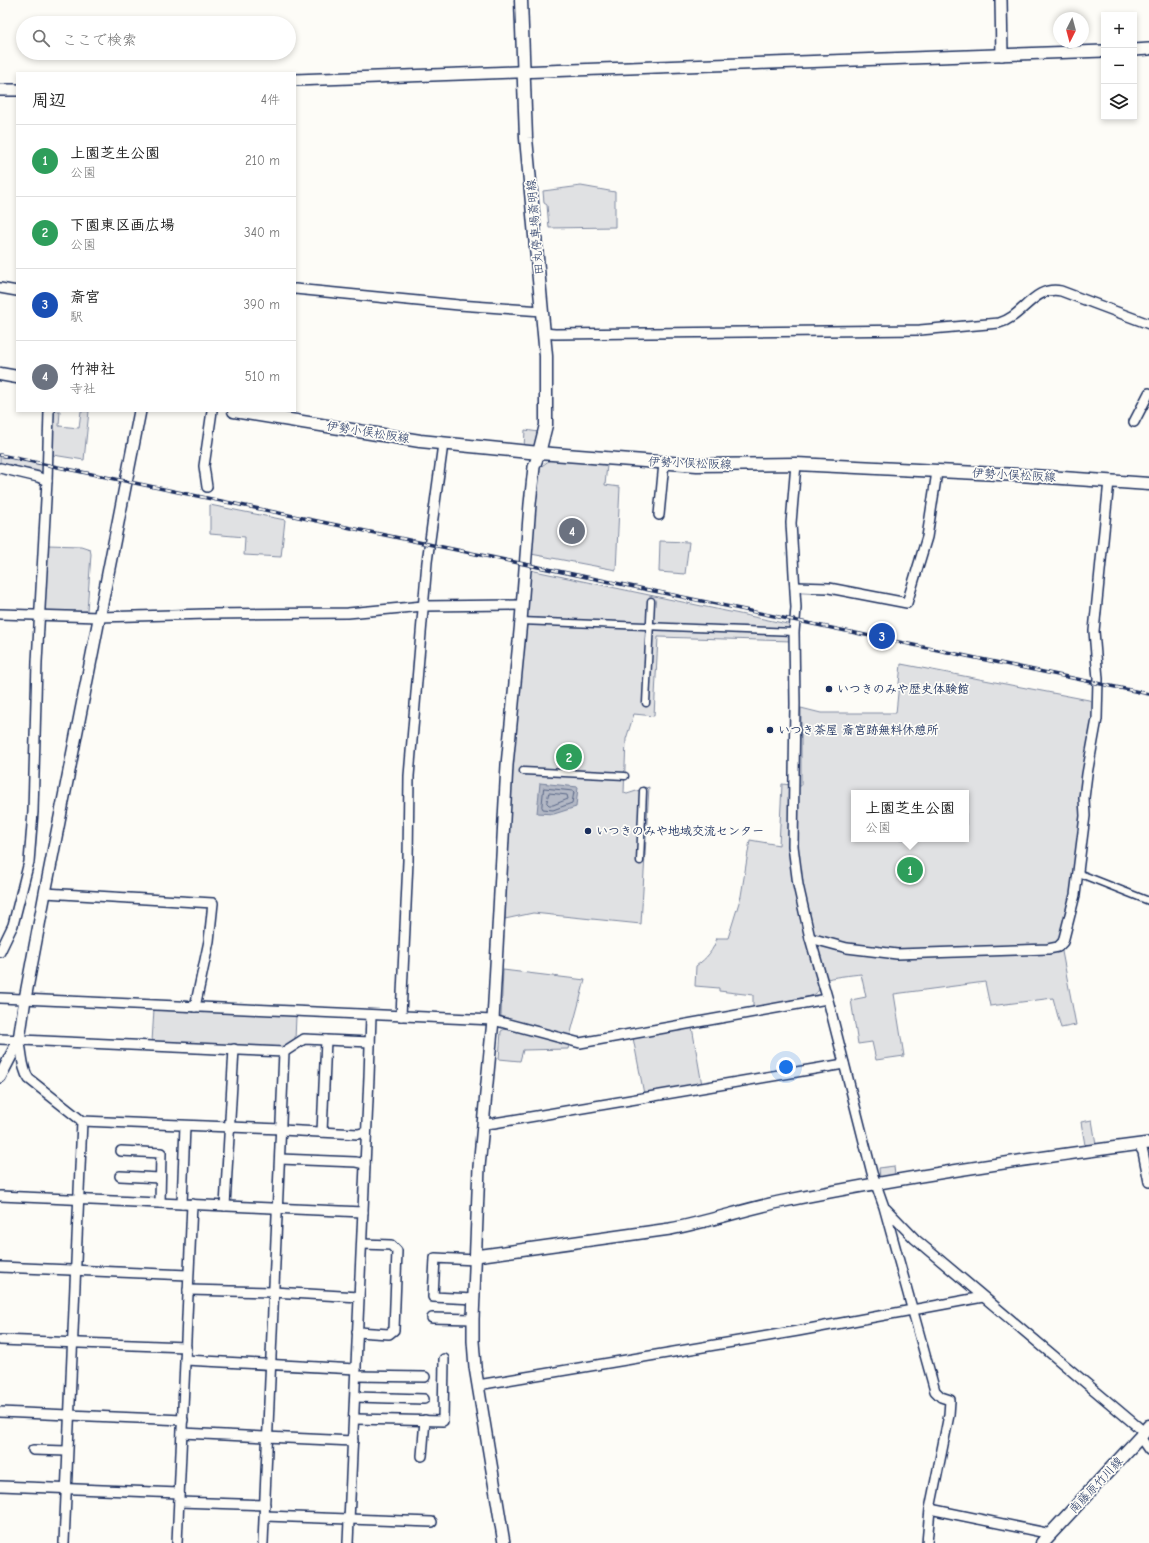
<!DOCTYPE html>
<html lang="ja">
<head>
<meta charset="utf-8">
<style>
	:root { --surface:#fff; --page:#f6f6f6; --text:#222; --muted:#767676; --line:#e0e0e0; --accent:#ea580c }
	body { margin:0; font-family:"Comic Neue","Klee One",sans-serif; background:var(--page); color:var(--text) }
	.controls { position:absolute; right:12px; top:12px; display:grid; overflow:hidden; border-radius:0px; box-shadow:0 2px 6px #0003 }
	.controls button { width:36px; height:36px; display:grid; place-items:center; padding:0; border:0; border-bottom:1px solid var(--line); background:var(--surface); color:var(--text); font:20px sans-serif }
	.compass { position:absolute; left:1053px; top:12px; width:36px; height:36px; border-radius:50%; background:var(--surface); box-shadow:0 2px 6px #0003; rotate:186deg }
	.you { position:absolute; left:786px; top:1067px; width:14px; height:14px; margin:-10px; border:3px solid #fff; border-radius:50%; background:#1a73e8; box-shadow:0 0 0 6px #1a73e833 }
	.badge { display:grid; place-items:center; width:26px; height:26px; border-radius:50%; background:var(--accent); color:#fff; font-size:13px; font-weight:700 }
	.pin { position:absolute; translate:-50% -50%; border:2px solid #fff; box-shadow:0 1px 4px #0006 }
	.popup { position:absolute; left:851px; top:790px; width:118px; height:52px; box-sizing:border-box; display:grid; place-content:center; border-radius:0px; background:var(--surface); filter:drop-shadow(0 1px 3px #0005); font-size:13px; white-space:nowrap; color:var(--muted) }
	.popup b { font-size:15px; color:var(--text) }
	.popup::after { content:''; position:absolute; left:50%; top:100%; margin-left:-8px; border:8px solid transparent; border-top-color:var(--surface) }
	.list { margin:0; padding:0; list-style:none }
	h2 { display:flex; justify-content:space-between; align-items:center; height:52px; margin:0; padding:0 16px; font-size:17px }
	h2 small { font-size:13px; font-weight:400; color:var(--muted) }
	.list li { display:grid; grid-template-columns:26px 1fr auto; gap:12px; align-items:center; box-sizing:border-box; height:72px; padding:0 16px; border-top:1px solid var(--line) }
	.list b { display:block; font-size:15px; white-space:nowrap }
	.list p { margin:0; font-size:13px; white-space:nowrap; color:var(--muted) }
	.list em { font-size:13px; font-style:normal; color:var(--muted) }
	.icon { flex:none; width:22px; height:22px; fill:none; stroke:currentColor; stroke-width:2; stroke-linecap:round; stroke-linejoin:round }
	.map { position:relative; flex:none; width:1149px; height:1543px; overflow:hidden }
	.search { position:absolute; background:var(--surface); box-shadow:0 2px 6px #0003; left:16px; top:16px; width:280px; height:44px; display:flex; align-items:center; gap:10px; box-sizing:border-box; padding:0 14px; border-radius:22px; color:var(--muted); font-size:15px }
	.panel { position:absolute; background:var(--surface); box-shadow:0 2px 6px #0003; left:16px; top:72px; width:280px; height:340px; border-radius:0px }
	.map>svg:first-child { display:block }
</style>
</head>
<body>
<div class="map">
<svg width="1149" height="1543" viewBox="0 0 1149 1543">
	<rect width="100%" height="100%" fill="#fdfcf7"/>
	<filter id="ink" filterUnits="userSpaceOnUse"><feTurbulence type="fractalNoise" baseFrequency=".025" numOctaves="2"/><feDisplacementMap in="SourceGraphic" scale="8" xChannelSelector="R" yChannelSelector="G"/><feConvolveMatrix kernelMatrix="1 2 1 2 8 2 1 2 1" color-interpolation-filters="sRGB"/></filter>
	<g filter="url(#ink)">
		<g fill="#e0e1e3" stroke="#7e88a0" fill-rule="evenodd">
			<path d="M581,186L615,192V227L549,228L547,205L544,203L543,191Z"/>
			<path d="M52,411H60L59,426L79,428L81,411H89L84,460L53,455Z"/>
			<path d="M525,430L539,432L536,449L524,448Z"/>
			<path d="M0,456L43,465L44,472L0,463Z"/>
			<path d="M550,460L607,465L605,485L620,487L616,570L531,554L539,468Z"/>
			<path d="M210,505L285,520L281,557L244,555L245,537L210,534Z"/>
			<path d="M660,541L689,542L685,574L659,572Z"/>
			<path d="M47,545L81,546L90,549L91,554L87,611L43,614Z"/>
			<path d="M530,570L792,625V641L658,637L654,716L634,714L626,739L624,793L627,794L649,787L641,924L533,913L505,919L511,777Z"/>
			<path d="M901,664L1094,701V715L1072,894L1060,941L1076,1025L1061,1028L1053,998L990,1006L985,982L894,994L904,1056L876,1060L872,1042L858,1044L851,1000L866,997L861,974C853,975 830,977 825,980C816,984 824,991 811,996L753,1008V995L719,991V988L695,986L696,966C707,958 713,951 717,938H728L741,896L750,840L779,845L782,784L801,786V708L821,713H896ZM854,793H966V839H854Z"/>
			<path d="M503,970L585,980L570,1036L501,1017Z"/>
			<path d="M154,1009L296,1016L295,1040L284,1048L152,1042Z"/>
			<path d="M692,1027L702,1085L644,1094L633,1038Z"/>
			<path d="M505,1029H509L569,1045L568,1049L523,1050L520,1061L499,1059L501,1031Z"/>
			<path d="M1092,1120L1096,1144L1085,1145L1081,1122Z"/>
			<path d="M894,1166L895,1175L880,1177L879,1168Z"/>
		</g>
		<path fill="#b3b8c5" stroke="#76819c" d="M540,783L578,787L576,807L554,814L537,813Z"/>
		<g fill="none" stroke-linecap="round" stroke-linejoin="round">
			<g stroke="#586687" stroke-width="1">
				<path d="M544,788L573,791L574,792L572,803L553,810L543,809L542,807Z"/>
				<path d="M549,793L567,795L568,799L553,805H549L547,803Z"/>
			</g>
			<g stroke="#1b2f5e" stroke-width="9">
				<g id="pedestrian">
					<path d="M521,621L794,632"/>
					<path d="M646,703L651,601"/>
					<path d="M523,771L625,776"/>
					<path d="M640,861L643,791"/>
					<path d="M1078,873L1149,901"/>
				</g>
			</g>
			<g stroke="#1b2f5e" stroke-width="12">
				<g id="minor">
					<path d="M0,288L17,291"/>
					<path d="M295,289L459,305L542,311"/>
					<path d="M544,333L555,334L920,330L999,323C1023,317 1034,285 1061,291L1149,324"/>
					<path d="M1134,422L1149,393"/>
					<path d="M796,464L791,523L796,608L794,632L795,704L793,846L798,885L810,938L829,1004L872,1173L884,1207L935,1391L941,1397L950,1400L949,1415L930,1509L927,1543"/>
					<path d="M0,468L38,477L47,481"/>
					<path d="M207,487L204,466L212,411"/>
					<path d="M659,515L664,463"/>
					<path d="M795,587L829,588L907,603L927,537L937,472"/>
					<path d="M0,614L99,617L208,614L348,613L423,606L522,605"/>
					<path d="M45,893L213,903L209,941L195,1007"/>
					<path d="M810,938L847,948L897,954L1048,949L1058,947L1063,942L1075,895L1085,816L1084,798L1087,774L1097,719L1098,679L1094,631L1109,481"/>
					<path d="M0,952L13,925L29,862L33,812L37,662L47,481L49,411"/>
					<path d="M0,998L493,1020L580,1043L827,999"/>
					<path d="M401,1016L408,861L409,776L427,562L443,444"/>
					<path d="M0,1039L284,1052L304,1039L370,1042"/>
					<path d="M19,1040C23,1053 21,1068 29,1079L82,1121L281,1129"/>
					<path d="M483,1124L494,1123L844,1064"/>
					<path d="M281,1130L358,1134L366,1132"/>
					<path d="M322,1132L326,1040"/>
					<path d="M1139,1145L1143,1152L1149,1182"/>
					<path d="M121,1151L161,1153L160,1203"/>
					<path d="M280,1159L356,1162L365,1164"/>
					<path d="M120,1176L160,1178"/>
					<path d="M0,1196L363,1212"/>
					<path d="M182,1204L185,1126"/>
					<path d="M225,1206L234,1049"/>
					<path d="M886,1209L915,1239L1144,1432"/>
					<path d="M0,1267L188,1275"/>
					<path d="M188,1290L273,1292L359,1297"/>
					<path d="M474,1299L433,1297L435,1258L476,1260"/>
					<path d="M432,1318L473,1319"/>
					<path d="M357,1332L389,1334L394,1330L397,1251L391,1245L362,1244"/>
					<path d="M0,1340L186,1347"/>
					<path d="M185,1360L356,1369"/>
					<path d="M356,1376L425,1377"/>
					<path d="M478,1385L798,1331L983,1297"/>
					<path d="M356,1397L424,1399"/>
					<path d="M0,1412L183,1420"/>
					<path d="M355,1419L443,1421L444,1359"/>
					<path d="M182,1433L353,1441"/>
					<path d="M1140,1437L1149,1450"/>
					<path d="M33,1450L67,1451"/>
					<path d="M422,1456L425,1420"/>
					<path d="M0,1486L179,1493"/>
					<path d="M179,1502L265,1505"/>
					<path d="M930,1509L1051,1534"/>
					<path d="M265,1516L432,1522"/>
					<path d="M64,1543L82,1121"/>
					<path d="M177,1543L192,1204"/>
					<path d="M263,1543L284,1052"/>
					<path d="M348,1543L369,1077L371,1015"/>
				</g>
			</g>
			<g stroke="#1b2f5e" stroke-width="14">
				<g id="tertiary">
					<path d="M1001,0L1002,55"/>
					<path d="M1134,50L1149,49"/>
					<path d="M295,80L1104,51"/>
					<path d="M0,90H17"/>
					<path d="M0,1077L19,1040L25,999L45,893L140,411"/>
					<path d="M476,1256L670,1229C707,1222 742,1210 779,1202C901,1177 1025,1159 1149,1143"/>
					<path d="M504,1543L475,1367L473,1341V1319L479,1167L493,1020L507,765L521,621L530,504L534,467L539,453"/>
				</g>
			</g>
			<g stroke="#1b2f5e" stroke-width="15">
				<g id="secondary">
					<path d="M521,0L526,138L546,356V425L539,453"/>
					<path d="M0,374L17,377"/>
					<path d="M234,411L420,441L539,453L697,465L796,464L1019,475L1149,484"/>
					<path d="M1042,1543L1140,1437L1149,1426"/>
				</g>
			</g>
			<use href="#pedestrian" stroke="#fdfcf7" stroke-width="6"/>
			<use href="#minor" stroke="#fdfcf7" stroke-width="9"/>
			<use href="#tertiary" stroke="#fdfcf7" stroke-width="11"/>
			<use href="#secondary" stroke="#fdfcf7" stroke-width="12"/>
			<g stroke="#1b2f5e" stroke-width="3.5">
				<path id="rail" d="M0,455L1149,694"/>
			</g>
			<use href="#rail" stroke="#fdfcf7" stroke-width="2" stroke-dasharray="6" stroke-linecap="butt"/>
		</g>
	</g>
	<g fill="#1b2f5e" stroke="#fdfcf7" stroke-width="1.5">
		<circle cx="829" cy="689" r="4"/>
		<circle cx="770" cy="730" r="4"/>
		<circle cx="588" cy="831" r="4"/>
	</g>
	<g text-anchor="middle" stroke-width="3.5" stroke-linejoin="round" paint-order="stroke">
		<g font-size="12" fill="#1b2f5e" stroke="#fdfcf7">
			<text transform="translate(535 227) rotate(-95)" y="4">田丸停車場斎明線</text>
			<text transform="translate(368 432) rotate(9)" y="4">伊勢小俣松阪線</text>
			<text transform="translate(690 463) rotate(2)" y="4">伊勢小俣松阪線</text>
			<text transform="translate(1014 475) rotate(3)" y="4">伊勢小俣松阪線</text>
			<text transform="translate(1096 1485) rotate(-47)" y="4">南藤原竹川線</text>
		</g>
		<g font-size="12" font-weight="bold" fill="#1b2f5e" stroke="#fdfcf7" text-anchor="start">
			<text x="837" y="693">いつきのみや歴史体験館</text>
			<text x="778" y="734">いつき茶屋 斎宮跡無料休憩所</text>
			<text x="596" y="835">いつきのみや地域交流センター</text>
		</g>
	</g>
</svg>
<div class="controls">
<button>+</button>
<button>−</button>
<button><svg class="icon" aria-label="layers" viewBox="0 0 24 24"><path d="M12 4l9 5-9 5-9-5zM3 14l9 5 9-5"/></svg></button>
</div>
<svg class="compass" viewBox="-18 -18 36 36"><path d="M0-13l5 13h-10z" fill="#e53935"/><path d="M0 13l5-13h-10z" fill="#767676"/></svg>
<div class="you"></div>
<div class="pin badge" style="left:910px;top:870px;background:#2e9e5b">1</div>
<div class="popup"><b>上園芝生公園</b>公園</div>
<div class="pin badge" style="left:569px;top:757px;background:#2e9e5b">2</div>
<div class="pin badge" style="left:882px;top:636px;background:#1a4fb4">3</div>
<div class="pin badge" style="left:572px;top:531px;background:#6b7280">4</div>
<div class="search"><svg class="icon" aria-label="search" viewBox="0 0 24 24"><circle cx="10" cy="10" r="6"/><path d="M15 15l6 6"/></svg>ここで検索</div>
<section class="panel">
<h2>周辺<small>4件</small></h2>
<ul class="list">
<li><span class="badge" style="background:#2e9e5b">1</span><div><b>上園芝生公園</b><p>公園</p></div><em>210 m</em></li>
<li><span class="badge" style="background:#2e9e5b">2</span><div><b>下園東区画広場</b><p>公園</p></div><em>340 m</em></li>
<li><span class="badge" style="background:#1a4fb4">3</span><div><b>斎宮</b><p>駅</p></div><em>390 m</em></li>
<li><span class="badge" style="background:#6b7280">4</span><div><b>竹神社</b><p>寺社</p></div><em>510 m</em></li>
</ul>
</section>
</div>
</body>
</html>
